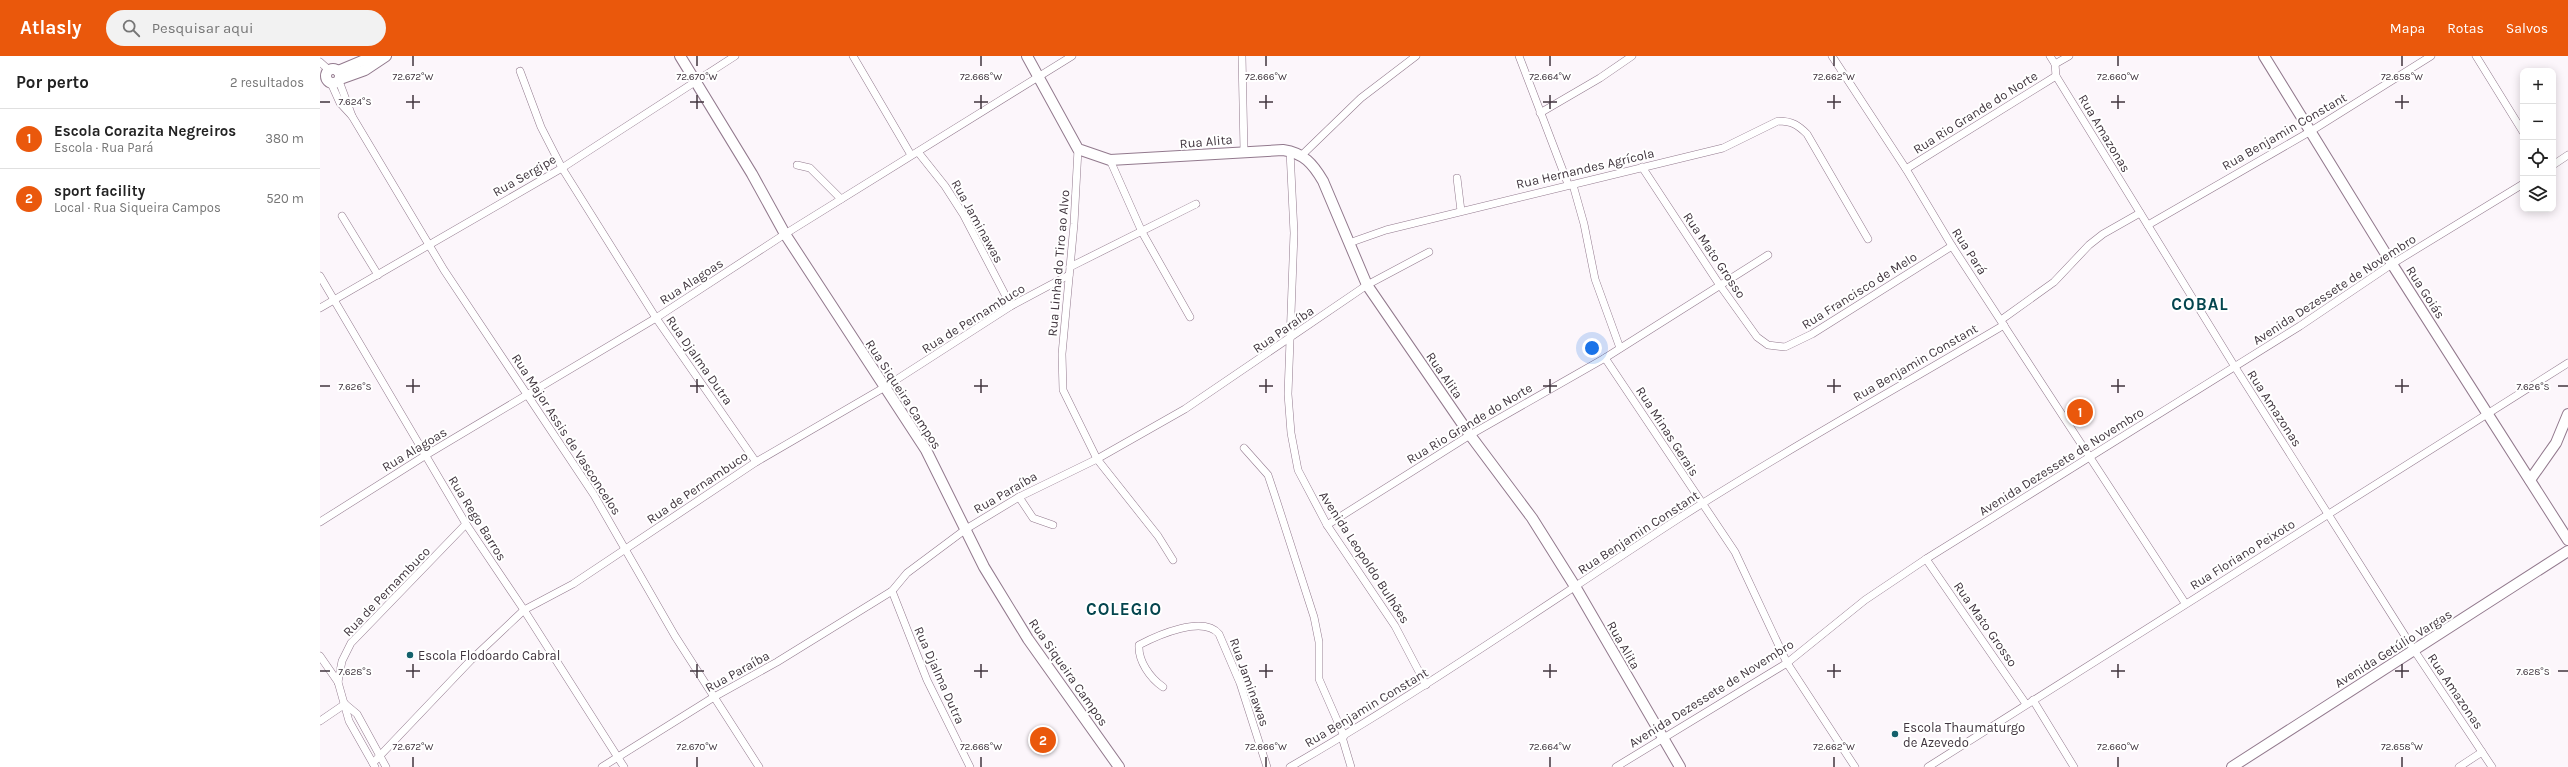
<!DOCTYPE html>
<html lang="pt">
<head>
<meta charset="utf-8">
<style>
	:root { --surface:#fff; --page:#f2f2f2; --text:#222; --muted:#767676; --line:#e0e0e0; --accent:#ea580c }
	body { margin:0; font-family:Karla,sans-serif; background:var(--page); color:var(--text) }
	.controls { position:absolute; right:12px; top:12px; display:grid; overflow:hidden; border-radius:8px; box-shadow:0 2px 10px #0003 }
	.controls button { width:36px; height:36px; display:grid; place-items:center; padding:0; border:0; border-bottom:1px solid var(--line); background:var(--surface); color:var(--text); font:20px sans-serif }
	.you { position:absolute; left:1272px; top:292px; width:14px; height:14px; margin:-10px; border:3px solid #fff; border-radius:50%; background:#1a73e8; box-shadow:0 0 0 6px #1a73e833 }
	.badge { display:grid; place-items:center; width:26px; height:26px; border-radius:50%; background:var(--accent); color:#fff; font-size:13px; font-weight:700 }
	.pin { position:absolute; translate:-50% -50%; border:2px solid #fff; box-shadow:0 1px 4px #0006 }
	.list { margin:0; padding:0; list-style:none }
	h2 { display:flex; justify-content:space-between; align-items:center; height:52px; margin:0; padding:0 16px; font-size:17px }
	h2 small { font-size:13px; font-weight:400; color:var(--muted) }
	.list li { display:grid; grid-template-columns:26px 1fr auto; gap:12px; align-items:center; box-sizing:border-box; height:60px; padding:0 16px; border-top:1px solid var(--line) }
	.list b { display:block; font-size:15px; white-space:nowrap }
	.list p { margin:0; font-size:13px; white-space:nowrap; color:var(--muted) }
	.list em { font-size:13px; font-style:normal; color:var(--muted) }
	.icon { flex:none; width:22px; height:22px; fill:none; stroke:currentColor; stroke-width:2; stroke-linecap:round; stroke-linejoin:round }
	.map { position:relative; flex:none; width:2248px; height:711px; overflow:hidden }
	header { display:flex; align-items:center; gap:24px; box-sizing:border-box; height:56px; padding:0 20px; background:var(--accent); color:#fff }
	header strong { font-size:19px }
	nav { display:flex; gap:22px; margin-inline-start:auto; font-size:14px }
	.search { width:280px; height:36px; background:var(--page); display:flex; align-items:center; gap:10px; box-sizing:border-box; padding:0 14px; border-radius:22px; color:var(--muted); font-size:15px }
	main { display:flex }
	aside { flex:1; background:var(--surface) }
	.map>svg:first-child { display:block }
</style>
</head>
<body>
<header>
<strong>Atlasly</strong>
<div class="search"><svg class="icon" aria-label="search" viewBox="0 0 24 24"><circle cx="10" cy="10" r="6"/><path d="M15 15l6 6"/></svg>Pesquisar aqui</div>
<nav><a>Mapa</a><a>Rotas</a><a>Salvos</a></nav>
</header>
<main>
<aside>
<h2>Por perto<small>2 resultados</small></h2>
<ul class="list">
<li><span class="badge">1</span><div><b>Escola Corazita Negreiros</b><p>Escola · Rua Pará</p></div><em>380 m</em></li>
<li><span class="badge">2</span><div><b>sport facility</b><p>Local · Rua Siqueira Campos</p></div><em>520 m</em></li>
</ul>
</aside>
<div class="map">
<svg width="2248" height="711" viewBox="0 0 2248 711">
	<rect width="100%" height="100%" fill="#fcf6fb"/>
	<g fill="none" stroke-linecap="round" stroke-linejoin="round">
		<g stroke="#92798d" stroke-width="8">
			<g id="street">
				<path d="M533,0L591,99"/>
				<path d="M922,0L924,95"/>
				<path d="M1199,0L1248,128"/>
				<path d="M1512,0L1586,113L1632,190L1865,547"/>
				<path d="M1730,0L1735,8L1736,20L1915,311L2094,594L2172,711"/>
				<path d="M2156,0L2203,76"/>
				<path d="M0,6L9,14"/>
				<path d="M1735,8L1749,0"/>
				<path d="M200,15L221,71L242,112L336,262L436,406"/>
				<path d="M19,25L32,60L124,214L274,439L355,580L439,711"/>
				<path d="M11,27L20,47L32,60"/>
				<path d="M1220,57L1280,22L1312,0"/>
				<path d="M758,93L754,168L742,298L743,334L777,403L838,480L853,504"/>
				<path d="M970,95L974,177L968,338L971,377L978,414L1007,469L1075,570L1106,629"/>
				<path d="M598,96L625,130L643,158L691,250"/>
				<path d="M982,99L1041,42L1096,0"/>
				<path d="M790,104L822,176L870,261"/>
				<path d="M477,109L490,112L521,143"/>
				<path d="M2233,109L2248,99"/>
				<path d="M1322,111L1399,228L1437,281L1448,289L1465,291L1492,278L1632,190"/>
				<path d="M1586,113L1736,20"/>
				<path d="M1137,122L1141,155"/>
				<path d="M1253,129L1264,168L1275,223L1300,292"/>
				<path d="M22,160L58,219"/>
				<path d="M1828,169L1991,75L2111,0"/>
				<path d="M1029,187L1066,174L1403,92L1458,65C1472,65 1478,69 1487,78L1548,183"/>
				<path d="M750,211L876,148"/>
				<path d="M0,220L146,468L204,554L304,711"/>
				<path d="M0,252L242,112L415,0"/>
				<path d="M1681,264L1734,226L1769,189L1783,178L1820,157"/>
				<path d="M1285,302L1415,496L1467,607L1535,711"/>
				<path d="M924,392L948,419L955,440L994,561L999,586V623L1024,680"/>
				<path d="M699,441L713,462L733,469"/>
				<path d="M0,466L106,399L336,262L465,178L752,0"/>
				<path d="M1007,469L1150,379L1285,302L1448,199"/>
				<path d="M1606,503L1706,648"/>
				<path d="M572,535L607,624L650,711"/>
				<path d="M0,600L18,626L29,665L55,711"/>
				<path d="M18,626L22,605L31,587L146,468"/>
				<path d="M843,631C830,622 818,605 819,589C838,579 883,559 899,578L920,627L947,711"/>
				<path d="M1713,644L1754,711"/>
				<path d="M25,648L37,658L66,711"/>
				<path d="M0,665L25,648"/>
				<path d="M1022,681L1031,711"/>
				<path d="M53,707L151,604L204,554L253,528L436,406L565,331L691,250L749,219"/>
				<path d="M282,711L394,641L457,606L572,535L587,517L646,473L699,441L777,403L865,353L1047,229L1109,196"/>
				<path d="M970,711C1104,634 1231,545 1361,461C1467,393 1576,333 1684,269"/>
				<path d="M1296,711L1467,607L1545,544L1606,503L1980,270L2072,208L2203,128"/>
				<path d="M1608,711L2248,307"/>
				<path d="M2139,711L2162,696"/>
			</g>
		</g>
		<g stroke="#92798d" stroke-width="12">
			<g id="secondary">
				<path d="M360,0L432,118L465,178L606,394L664,511L708,583L799,711"/>
				<path d="M707,0L758,93L790,104L963,94C984,97 993,108 1003,125L1047,229L1150,379L1212,462L1256,532L1360,711"/>
				<path d="M1944,0L2072,208L2248,484"/>
				<circle cx="13" cy="20" r="7"/>
				<path d="M18,15L54,0"/>
				<path d="M20,23L45,14L66,0"/>
				<path d="M2210,424L2236,387L2248,358"/>
				<path d="M1912,711L2248,495"/>
			</g>
		</g>
		<use href="#street" stroke="#fff" stroke-width="7"/>
		<use href="#secondary" stroke="#fff" stroke-width="10"/>
	</g>
	<path fill="none" stroke="#40353e" stroke-width="1.5" d="M93,0V10M377,0V10M661,0V10M946,0V10M1230,0V10M1514,0V10M1798,0V10M2082,0V10M93,39V53M377,39V53M661,39V53M946,39V53M1230,39V53M1514,39V53M1798,39V53M2082,39V53M0,46H10M86,46H100M370,46H384M654,46H668M939,46H953M1223,46H1237M1507,46H1521M1791,46H1805M2075,46H2089M93,323V337M377,323V337M661,323V337M946,323V337M1230,323V337M1514,323V337M1798,323V337M2082,323V337M0,330H10M86,330H100M370,330H384M654,330H668M939,330H953M1223,330H1237M1507,330H1521M1791,330H1805M2075,330H2089M2238,330H2248M93,608V622M377,608V622M661,608V622M946,608V622M1230,608V622M1514,608V622M1798,608V622M2082,608V622M0,615H10M86,615H100M370,615H384M654,615H668M939,615H953M1223,615H1237M1507,615H1521M1791,615H1805M2075,615H2089M2238,615H2248M93,701V711M377,701V711M661,701V711M946,701V711M1230,701V711M1514,701V711M1798,701V711M2082,701V711"/>
	<g fill="#14616c" stroke="#fff" stroke-width="1.5">
		<circle cx="90" cy="599" r="4"/>
		<circle cx="1575" cy="678" r="4"/>
	</g>
	<g text-anchor="middle" stroke-width="4" stroke-linejoin="round" paint-order="stroke">
		<g font-size="13" fill="#40353e" stroke="#fff">
			<text transform="translate(1655 56) rotate(-32)" y="5">Rua Rio Grande do Norte</text>
			<text transform="translate(1964 75) rotate(-30)" y="5">Rua Benjamin Constant</text>
			<text transform="translate(1785 77) rotate(59)" y="5">Rua Amazonas</text>
			<text transform="translate(886 85) rotate(-5)" y="5">Rua Alita</text>
			<text transform="translate(1265 112) rotate(-13)" y="5">Rua Hernandes Agrícola</text>
			<text transform="translate(204 119) rotate(-30)" y="5">Rua Sergipe</text>
			<text transform="translate(658 165) rotate(61)" y="5">Rua Jaminawas</text>
			<text transform="translate(1650 195) rotate(57)" y="5">Rua Pará</text>
			<text transform="translate(1395 199) rotate(56)" y="5">Rua Mato Grosso</text>
			<text transform="translate(738 207) rotate(-85)" y="5">Rua Linha do Tiro ao Alvo</text>
			<text transform="translate(371 225) rotate(-33)" y="5">Rua Alagoas</text>
			<text transform="translate(2014 233) rotate(-33)" y="5">Avenida Dezessete de Novembro</text>
			<text transform="translate(1539 234) rotate(-32)" y="5">Rua Francisco de Melo</text>
			<text transform="translate(2106 236) rotate(57)" y="5">Rua Goiás</text>
			<text transform="translate(653 262) rotate(-32)" y="5">Rua de Pernambuco</text>
			<text transform="translate(963 273) rotate(-35)" y="5">Rua Paraíba</text>
			<text transform="translate(380 304) rotate(55)" y="5">Rua Djalma Dutra</text>
			<text transform="translate(1595 306) rotate(-30)" y="5">Rua Benjamin Constant</text>
			<text transform="translate(1125 319) rotate(55)" y="5">Rua Alita</text>
			<text transform="translate(584 338) rotate(57)" y="5">Rua Siqueira Campos</text>
			<text transform="translate(1955 352) rotate(57)" y="5">Rua Amazonas</text>
			<text transform="translate(1149 367) rotate(-31)" y="5">Rua Rio Grande do Norte</text>
			<text transform="translate(1348 375) rotate(57)" y="5">Rua Minas Gerais</text>
			<text transform="translate(247 378) rotate(57)" y="5">Rua Major Assis de Vasconcelos</text>
			<text transform="translate(94 393) rotate(-31)" y="5">Rua Alagoas</text>
			<text transform="translate(1741 405) rotate(-32)" y="5">Avenida Dezessete de Novembro</text>
			<text transform="translate(377 431) rotate(-34)" y="5">Rua de Pernambuco</text>
			<text transform="translate(685 436) rotate(-30)" y="5">Rua Paraíba</text>
			<text transform="translate(158 462) rotate(58)" y="5">Rua Rego Barros</text>
			<text transform="translate(1318 476) rotate(-33)" y="5">Rua Benjamin Constant</text>
			<text transform="translate(1922 498) rotate(-32)" y="5">Rua Floriano Peixoto</text>
			<text transform="translate(1045 501) rotate(57)" y="5">Avenida Leopoldo Bulhões</text>
			<text transform="translate(66 535) rotate(-46)" y="5">Rua de Pernambuco</text>
			<text transform="translate(1666 568) rotate(55)" y="5">Rua Mato Grosso</text>
			<text transform="translate(1304 589) rotate(60)" y="5">Rua Alita</text>
			<text transform="translate(2073 592) rotate(-32)" y="5">Avenida Getúlio Vargas</text>
			<text transform="translate(417 615) rotate(-29)" y="5">Rua Paraíba</text>
			<text transform="translate(749 616) rotate(55)" y="5">Rua Siqueira Campos</text>
			<text transform="translate(620 619) rotate(66)" y="5">Rua Djalma Dutra</text>
			<text transform="translate(930 626) rotate(70)" y="5">Rua Jaminawas</text>
			<text transform="translate(2136 635) rotate(56)" y="5">Rua Amazonas</text>
			<text transform="translate(1391 637) rotate(-32)" y="5">Avenida Dezessete de Novembro</text>
			<text transform="translate(1046 651) rotate(-31)" y="5">Rua Benjamin Constant</text>
		</g>
		<g font-size="13" fill="#40353e" stroke="#fff" text-anchor="start">
			<text x="98" y="604">Escola Flodoardo Cabral</text>
			<text x="1583" y="676">Escola Thaumaturgo<tspan x="1583" dy="15">de Azevedo</tspan></text>
		</g>
		<g font-size="17" font-weight="bold" letter-spacing="1" fill="#04454e" stroke="#fff">
			<text x="1880" y="254">COBAL</text>
			<text x="804" y="559">COLEGIO</text>
		</g>
	</g>
	<g font-size="10" text-anchor="middle" fill="#40353e" stroke="#fff" stroke-width="4" stroke-linejoin="round" paint-order="stroke">
		<text x="93" y="24">72.672°W</text>
		<text x="377" y="24">72.670°W</text>
		<text x="661" y="24">72.668°W</text>
		<text x="946" y="24">72.666°W</text>
		<text x="1230" y="24">72.664°W</text>
		<text x="1514" y="24">72.662°W</text>
		<text x="1798" y="24">72.660°W</text>
		<text x="2082" y="24">72.658°W</text>
		<text x="35" y="49">7.624°S</text>
		<text x="35" y="334">7.626°S</text>
		<text x="2213" y="334">7.626°S</text>
		<text x="35" y="619">7.628°S</text>
		<text x="2213" y="619">7.628°S</text>
		<text x="93" y="694">72.672°W</text>
		<text x="377" y="694">72.670°W</text>
		<text x="661" y="694">72.668°W</text>
		<text x="946" y="694">72.666°W</text>
		<text x="1230" y="694">72.664°W</text>
		<text x="1514" y="694">72.662°W</text>
		<text x="1798" y="694">72.660°W</text>
		<text x="2082" y="694">72.658°W</text>
	</g>
</svg>
<div class="controls">
<button>+</button>
<button>−</button>
<button><svg class="icon" aria-label="locate" viewBox="0 0 24 24"><circle cx="12" cy="12" r="6"/><path d="M12 2v4M12 18v4M2 12h4M18 12h4"/></svg></button>
<button><svg class="icon" aria-label="layers" viewBox="0 0 24 24"><path d="M12 4l9 5-9 5-9-5zM3 14l9 5 9-5"/></svg></button>
</div>
<div class="you"></div>
<div class="pin badge" style="left:1760px;top:356px">1</div>
<div class="pin badge" style="left:723px;top:684px">2</div>
</div>
</main>
</body>
</html>
